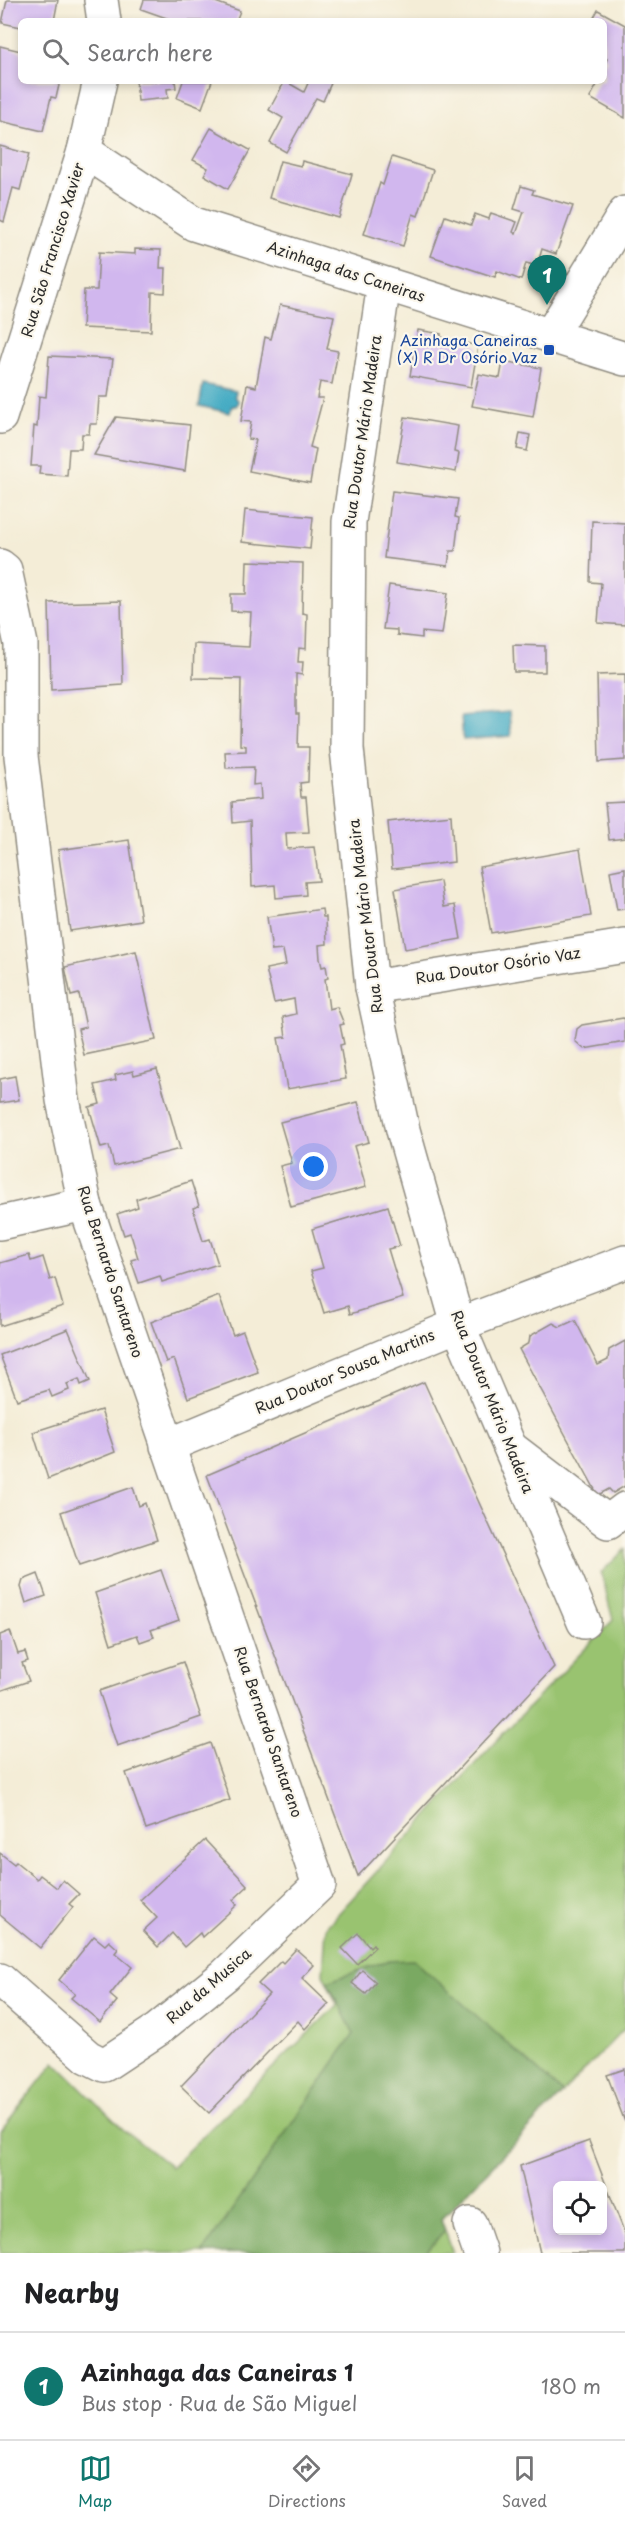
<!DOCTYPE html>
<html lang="en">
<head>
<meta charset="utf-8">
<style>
	:root { --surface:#fff; --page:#f2f2f2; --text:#202124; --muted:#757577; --line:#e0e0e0; --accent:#0f766e }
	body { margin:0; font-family:"Playpen Sans",sans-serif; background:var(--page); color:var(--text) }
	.controls { position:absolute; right:18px; bottom:18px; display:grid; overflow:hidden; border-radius:9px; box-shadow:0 3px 9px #0003 }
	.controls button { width:54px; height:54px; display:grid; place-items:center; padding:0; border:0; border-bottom:2px solid var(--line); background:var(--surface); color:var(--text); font:30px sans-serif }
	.you { position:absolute; left:314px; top:1167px; width:21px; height:21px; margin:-15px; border:4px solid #fff; border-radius:50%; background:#1a73e8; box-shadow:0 0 0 9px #1a73e833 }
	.badge { display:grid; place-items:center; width:39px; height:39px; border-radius:50%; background:var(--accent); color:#fff; font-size:20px; font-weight:700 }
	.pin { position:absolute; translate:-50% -50px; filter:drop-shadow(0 2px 3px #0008) }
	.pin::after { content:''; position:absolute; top:32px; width:21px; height:18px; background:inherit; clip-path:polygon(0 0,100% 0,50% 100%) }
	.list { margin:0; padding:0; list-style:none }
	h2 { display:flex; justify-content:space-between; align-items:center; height:78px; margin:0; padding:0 24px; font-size:26px }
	h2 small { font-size:20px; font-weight:400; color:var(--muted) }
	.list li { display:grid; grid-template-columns:39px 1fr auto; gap:18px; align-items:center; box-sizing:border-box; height:108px; padding:0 24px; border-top:2px solid var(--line) }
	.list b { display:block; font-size:22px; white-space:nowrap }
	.list p { margin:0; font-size:20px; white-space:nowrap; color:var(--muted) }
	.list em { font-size:20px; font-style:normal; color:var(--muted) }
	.icon { flex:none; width:33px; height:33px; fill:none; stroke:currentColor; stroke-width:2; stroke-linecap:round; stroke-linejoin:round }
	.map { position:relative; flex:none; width:625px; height:2253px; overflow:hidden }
	.search { position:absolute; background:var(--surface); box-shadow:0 3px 9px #0003; left:18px; right:18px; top:18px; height:66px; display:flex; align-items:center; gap:15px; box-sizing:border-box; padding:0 21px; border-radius:9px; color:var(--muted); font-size:22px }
	.sheet { height:186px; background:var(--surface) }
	nav { display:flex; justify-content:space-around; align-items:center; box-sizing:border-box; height:84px; border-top:2px solid var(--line); background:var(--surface); font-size:16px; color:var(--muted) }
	nav a { display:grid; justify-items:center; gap:3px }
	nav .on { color:var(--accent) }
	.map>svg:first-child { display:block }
</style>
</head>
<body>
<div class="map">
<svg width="625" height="2253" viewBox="0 0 625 2253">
	<rect width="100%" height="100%" fill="#fbf7ec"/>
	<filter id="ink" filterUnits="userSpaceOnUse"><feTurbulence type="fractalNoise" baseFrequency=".0167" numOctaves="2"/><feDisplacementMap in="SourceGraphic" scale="12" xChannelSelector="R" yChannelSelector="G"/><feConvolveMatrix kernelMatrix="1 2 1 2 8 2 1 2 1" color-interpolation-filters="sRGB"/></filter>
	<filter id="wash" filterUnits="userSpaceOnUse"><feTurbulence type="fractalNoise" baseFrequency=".008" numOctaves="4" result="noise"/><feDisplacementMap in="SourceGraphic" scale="24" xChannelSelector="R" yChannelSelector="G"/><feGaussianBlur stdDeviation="1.35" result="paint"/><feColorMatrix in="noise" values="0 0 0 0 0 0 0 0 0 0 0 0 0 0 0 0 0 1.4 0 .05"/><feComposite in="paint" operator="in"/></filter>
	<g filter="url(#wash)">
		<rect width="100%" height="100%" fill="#f4edd7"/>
		<path fill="#99c36f" stroke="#62774d" stroke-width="1.5" d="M625,1549V2028L441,2219L453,2253H0V2131L55,2062L124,2130L171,2167L337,2005L323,1974L326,1927L494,1743L613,1620L601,1573Z"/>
		<path fill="#7aa962" stroke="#526a46" stroke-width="1.5" d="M414,1960L563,2093L441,2219L445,2231L425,2253H202L354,2034L327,1982L386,1961Z"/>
		<g fill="#43aac3" stroke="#376a77" stroke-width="1.5">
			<path d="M203,384L236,391L235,396L239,402L236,406H232L230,413L199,406Z"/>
			<path d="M509,712L511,736L463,740L461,716Z"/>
		</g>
		<g id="blocks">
			<g fill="#d1b7ee" fill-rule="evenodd">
				<path d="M7,0H58L54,21H21V27L2,23Z"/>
				<path d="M144,0H210L240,11L236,21H175L141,9Z"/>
				<path d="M598,10L625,25V118L590,98L599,81H604V65L607,59L604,57V21H592Z"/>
				<path d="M0,46L21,51V81H60L56,98L51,97L43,131L0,121Z"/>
				<path d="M136,81H175L176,88L167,89L168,98L138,101Z"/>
				<path d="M183,81H212L202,108L177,98Z"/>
				<path d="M285,81L304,92L309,81H332L323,101L316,98L286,152L270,143L283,118L269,110Z"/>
				<path d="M211,128L250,150L228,189L204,175L208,168L193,160Z"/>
				<path d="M0,146L29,154L20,190L13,188L4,222L0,220Z"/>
				<path d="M392,157L433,170L418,216L413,214L403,246L364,234L380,183L383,185Z"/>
				<path d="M280,161L301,166L302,161L352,174L339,218L269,198Z"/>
				<path d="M521,186L534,190L532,194L573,206L556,254L542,249L537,266L526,263L521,280L497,271L495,277L431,256L445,216L471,225L475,214L489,219L491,213L517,222L513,232L516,234L524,212L514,209Z"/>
				<path d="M135,249L161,250L160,268H166L165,293L152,292L151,331L82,328L84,290H97L99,252L135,254Z"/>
				<path d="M280,305L334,316L327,349L338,351L332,384L320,382L317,398H323L310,447L316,449L310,483L249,471L256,440L248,439L251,422L241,421L247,385L256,387L265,337L271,339Z"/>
				<path d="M418,330L441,334V337L478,346L471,387L410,376Z"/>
				<path d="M49,356L113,359L108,397H99L97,424H90L89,434H82L81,449H69L67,476L39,474L40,466H31L34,426L37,427L39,396L46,397Z"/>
				<path d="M503,361L541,368L533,417L472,406L479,374L500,378Z"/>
				<path d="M116,417L190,425L185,471L94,455Z"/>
				<path d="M405,417L458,426L454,452L459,453L456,472L397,462Z"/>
				<path d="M520,433L530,435L527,451L517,449Z"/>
				<path d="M392,491L458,499L455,517L459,518L455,551H450L448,566L384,558Z"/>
				<path d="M245,510L313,517L310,549L242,542Z"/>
				<path d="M592,521L625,523V625L598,623L601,583L590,582Z"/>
				<path d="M247,561L303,563L302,613L307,614L306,649L299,648L298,662H303L302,675L296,674V714H299L298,747H309L308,782L300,783L301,797H306L309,832L286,833L287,849L314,847L319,881L305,882L306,895L276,898L275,885L252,887L250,821L233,823L232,802L261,799L260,784L253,785L254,767L226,768L225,752L246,751V746L240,745L241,679L193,678L194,644L249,647L251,612L231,611V594H246Z"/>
				<path d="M389,585L448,593L442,634L422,632V638L397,635V630L383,629Z"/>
				<path d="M121,601L123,685L51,690L49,603Z"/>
				<path d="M513,645L545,646V672H514Z"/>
				<path d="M625,674V760L599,762L597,675Z"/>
				<path d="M625,802V838L609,840L605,803Z"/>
				<path d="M451,815L454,862L392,869L388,822Z"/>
				<path d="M129,840L141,920L70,931L58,850Z"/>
				<path d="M580,849L591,916L491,933L479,867Z"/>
				<path d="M625,868V909L617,910L610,871Z"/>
				<path d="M440,881L444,907L455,905L461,939L405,949L395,889Z"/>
				<path d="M322,909L323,917H326L327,944L319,945L320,959L322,967L326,966L328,978L325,979L329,1009L337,1007L344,1024L340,1025L344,1044L340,1045L346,1079L287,1089L278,1038L286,1037L283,1017L296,1014L294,999L274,1003L266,969L286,965L283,950L272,951L267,917Z"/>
				<path d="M136,951L156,1040L84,1055L78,1029L86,1027L79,994L71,996L65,967Z"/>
				<path d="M623,1018L625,1019V1042L584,1049L575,1041L577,1029L582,1025Z"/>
				<path d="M157,1069L180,1149L114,1166L109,1146L101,1148L89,1107L100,1104L95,1085L116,1080L115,1075L133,1071L134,1075Z"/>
				<path d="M15,1076L19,1100L0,1103V1079Z"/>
				<path d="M358,1102L369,1142L354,1146L366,1187L291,1207L280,1166L292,1163L280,1122Z"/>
				<path d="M191,1181L199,1206L193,1208L203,1241L210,1239L218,1264L162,1282L160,1276L139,1283L131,1260L138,1258L132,1238L130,1233L124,1235L117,1214L138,1207L136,1199Z"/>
				<path d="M388,1206L400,1246L388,1249L403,1298L350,1314L348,1306L324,1313L311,1271L323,1268L312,1229Z"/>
				<path d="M29,1255L31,1261L43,1257L50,1280L55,1278L63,1306L0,1326V1263Z"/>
				<path d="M219,1296L233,1335L243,1331L258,1372L188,1398L174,1359L166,1362L151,1322Z"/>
				<path d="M575,1320L598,1365L608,1360L609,1350L625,1341V1486L613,1493L609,1489L598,1495L519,1349L529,1343L530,1336L553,1323L560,1327Z"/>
				<path d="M68,1329L90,1381L81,1385L79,1379L67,1384L69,1390L52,1397L49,1390L17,1400L0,1355Z"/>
				<path d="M424,1382L554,1667L358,1876L207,1475Z"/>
				<path d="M101,1410L115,1452L48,1479L33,1432Z"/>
				<path d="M133,1487L139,1506L145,1503L157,1540L79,1566L61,1512Z"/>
				<path d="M161,1570L179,1620L151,1630L154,1637L140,1642L137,1635L111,1644L95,1593Z"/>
				<path d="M38,1574L46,1596L26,1603L21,1587L23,1580Z"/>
				<path d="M10,1631L18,1654L25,1652L28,1661L22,1663L29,1681L0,1691V1635Z"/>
				<path d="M183,1662L201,1717L117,1746L99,1691Z"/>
				<path d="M210,1743L230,1800L146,1829L126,1773Z"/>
				<path d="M205,1840L248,1886L233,1900L237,1905L202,1937L200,1933L184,1947L172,1933L158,1947L143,1931L157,1918L140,1900Z"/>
				<path d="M0,1853L14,1864L16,1862L37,1879L40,1875L57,1888L63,1880L79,1894L69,1904L73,1907L40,1948L0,1915Z"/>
				<path d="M358,1933L370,1947L373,1944L375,1947L357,1964L342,1948Z"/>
				<path d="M94,1936L105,1945L109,1941L118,1949L115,1953L132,1967L110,1995L117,2001L100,2022L71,1998L75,1994L59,1980Z"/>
				<path d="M296,1949L314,1965L302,1978L329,2004L305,2029L298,2021L209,2113L181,2086L269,1994L258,1984L281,1961L283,1963Z"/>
				<path d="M362,1970L376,1982L366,1994L352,1983Z"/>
				<path d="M625,2069V2122L607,2075Z"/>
				<path d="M589,2141L625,2234V2253H540L520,2166ZM558,2186H602V2230H558Z"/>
			</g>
		</g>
	</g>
	<g filter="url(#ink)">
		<use href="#blocks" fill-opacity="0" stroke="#908c81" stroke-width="1.5"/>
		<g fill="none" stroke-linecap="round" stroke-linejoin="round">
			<g stroke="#908c81" stroke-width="36">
				<g id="minor">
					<path d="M101,0L104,21"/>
					<path d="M84,151L194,224L625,359"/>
					<path d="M384,284L349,522L347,749L372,987L403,1130L458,1325L584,1622"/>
					<path d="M550,336L625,213"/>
					<path d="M0,417L84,151L100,81"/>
					<path d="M0,566L5,570L21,644V756L63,1100L85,1204L319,1885L225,1975L157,2030L104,2065L88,2057L0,1980"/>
					<path d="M372,987L625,946"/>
					<path d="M0,1223L85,1204"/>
					<path d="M167,1446L458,1325L625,1262"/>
					<path d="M511,1448L608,1522L625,1509"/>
					<path d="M470,2224L480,2253"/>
				</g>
			</g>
			<use href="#minor" stroke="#fff" stroke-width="33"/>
		</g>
	</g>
	<rect fill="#1a4fb4" stroke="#fbf7ec" stroke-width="2" x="543" y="344" width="12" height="12" rx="3"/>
	<g text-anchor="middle" stroke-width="4.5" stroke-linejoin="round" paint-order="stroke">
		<g font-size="15" fill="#2b2b2b" stroke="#fbf7ec">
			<text transform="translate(53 250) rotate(-73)" y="5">Rua São Francisco Xavier</text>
			<text transform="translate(346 272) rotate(18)" y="5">Azinhaga das Caneiras</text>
			<text transform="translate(363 432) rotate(-82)" y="5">Rua Doutor Mário Madeira</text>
			<text transform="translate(366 916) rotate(-97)" y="5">Rua Doutor Mário Madeira</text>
			<text transform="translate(498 966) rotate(-9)" y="5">Rua Doutor Osório Vaz</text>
			<text transform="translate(110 1272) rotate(72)" y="5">Rua Bernardo Santareno</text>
			<text transform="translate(345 1372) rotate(-23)" y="5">Rua Doutor Sousa Martins</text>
			<text transform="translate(492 1402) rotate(68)" y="5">Rua Doutor Mário Madeira</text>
			<text transform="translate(268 1732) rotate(71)" y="5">Rua Bernardo Santareno</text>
			<text transform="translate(209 1986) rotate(-41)" y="5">Rua da Musica</text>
		</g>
		<g font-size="15" fill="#164399" stroke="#fbf7ec" text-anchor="end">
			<text x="537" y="346">Azinhaga Caneiras<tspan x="537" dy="17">(X) R Dr Osório Vaz</tspan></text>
		</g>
	</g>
</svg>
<div class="controls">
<button><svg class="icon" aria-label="locate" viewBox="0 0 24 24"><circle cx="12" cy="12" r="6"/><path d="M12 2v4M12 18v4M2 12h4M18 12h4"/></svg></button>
</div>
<div class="you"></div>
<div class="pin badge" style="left:547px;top:305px">1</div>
<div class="search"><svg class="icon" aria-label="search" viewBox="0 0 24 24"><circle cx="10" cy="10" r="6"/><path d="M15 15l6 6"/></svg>Search here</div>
</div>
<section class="sheet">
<h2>Nearby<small></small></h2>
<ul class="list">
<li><span class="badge">1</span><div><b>Azinhaga das Caneiras 1</b><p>Bus stop · Rua de São Miguel</p></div><em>180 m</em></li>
</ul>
</section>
<nav>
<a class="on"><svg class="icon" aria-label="map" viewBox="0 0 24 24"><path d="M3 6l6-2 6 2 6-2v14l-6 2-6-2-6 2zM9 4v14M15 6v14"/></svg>Map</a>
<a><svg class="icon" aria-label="directions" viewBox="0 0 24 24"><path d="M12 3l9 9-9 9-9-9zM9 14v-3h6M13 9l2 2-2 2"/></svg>Directions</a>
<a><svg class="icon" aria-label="saved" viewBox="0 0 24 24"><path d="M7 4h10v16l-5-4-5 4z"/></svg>Saved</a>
</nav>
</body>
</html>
